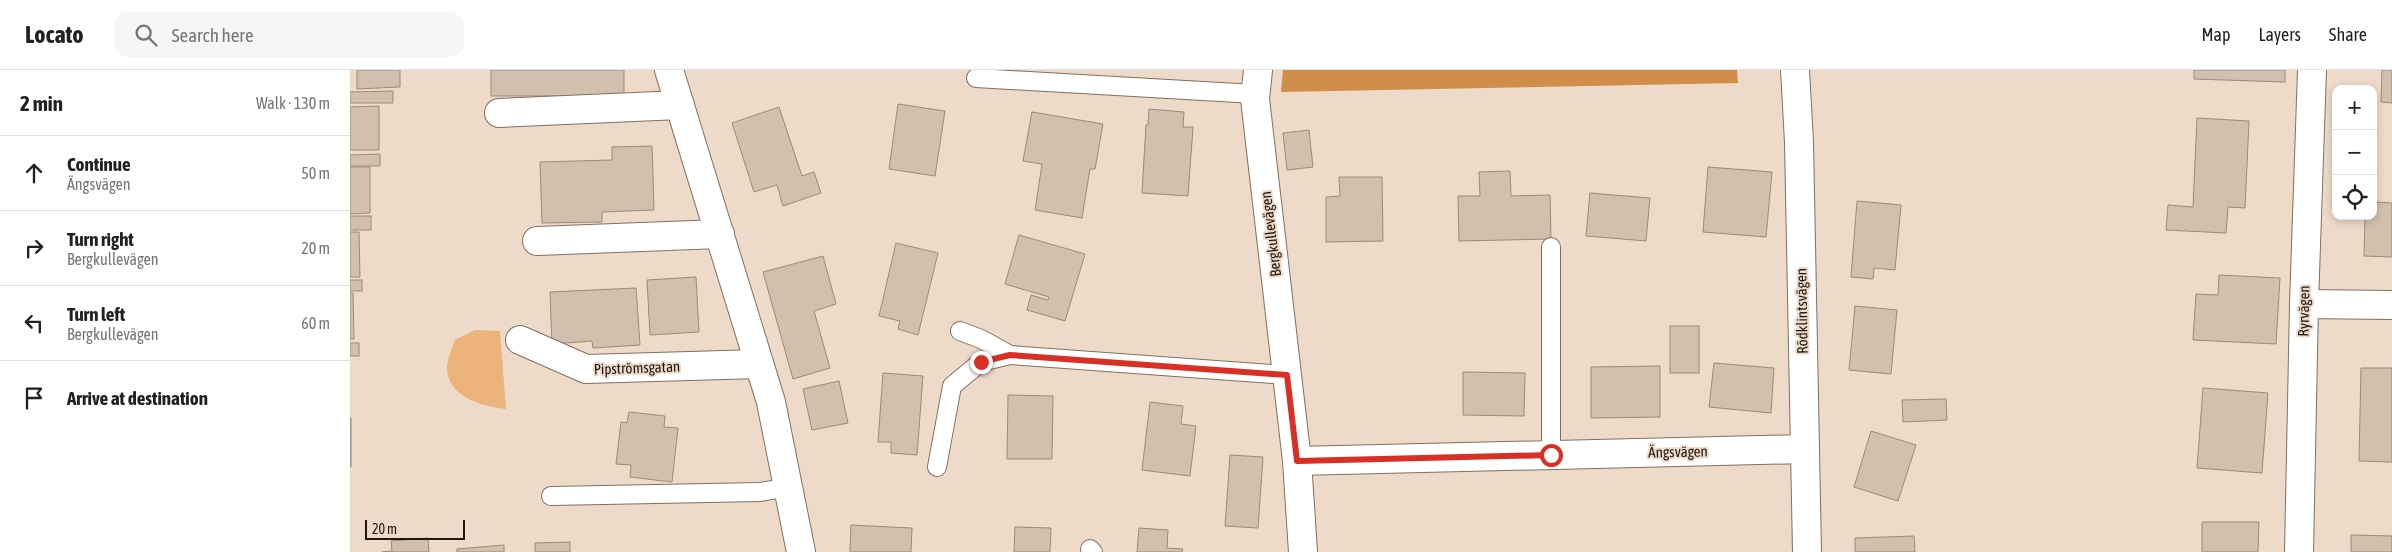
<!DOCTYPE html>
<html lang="en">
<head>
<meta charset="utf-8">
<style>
	:root { --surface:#fff; --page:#f6f6f6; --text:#202124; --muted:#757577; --line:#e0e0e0 }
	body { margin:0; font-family:"Asap Condensed",sans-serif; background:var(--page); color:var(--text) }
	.controls { position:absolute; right:15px; top:15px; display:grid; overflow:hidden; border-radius:10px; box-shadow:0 2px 8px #0003 }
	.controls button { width:45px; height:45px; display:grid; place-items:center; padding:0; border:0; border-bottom:1px solid var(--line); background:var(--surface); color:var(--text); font:25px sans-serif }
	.scale { position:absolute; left:15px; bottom:12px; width:100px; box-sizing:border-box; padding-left:5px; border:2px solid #1f1812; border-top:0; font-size:14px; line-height:18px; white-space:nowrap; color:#1f1812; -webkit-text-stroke:4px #eddac9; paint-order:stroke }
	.stop { position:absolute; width:15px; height:15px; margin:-11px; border:4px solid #d93025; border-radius:50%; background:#fff }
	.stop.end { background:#d93025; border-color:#fff; box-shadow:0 1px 5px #0008 }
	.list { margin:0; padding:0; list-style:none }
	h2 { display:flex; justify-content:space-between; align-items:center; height:65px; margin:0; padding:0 20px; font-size:21px }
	h2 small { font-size:16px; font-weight:400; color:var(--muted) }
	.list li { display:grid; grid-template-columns:32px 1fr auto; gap:15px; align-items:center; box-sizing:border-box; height:75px; padding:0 20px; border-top:1px solid var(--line) }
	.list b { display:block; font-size:19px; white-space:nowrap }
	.list p { margin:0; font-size:16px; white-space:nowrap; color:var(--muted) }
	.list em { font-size:16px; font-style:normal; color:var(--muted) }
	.icon { flex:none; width:28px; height:28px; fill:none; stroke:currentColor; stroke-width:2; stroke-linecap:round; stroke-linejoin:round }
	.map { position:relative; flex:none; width:2042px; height:482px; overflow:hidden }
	header { display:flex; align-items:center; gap:30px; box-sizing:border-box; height:70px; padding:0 25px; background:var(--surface); border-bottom:1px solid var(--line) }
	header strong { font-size:24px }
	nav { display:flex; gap:28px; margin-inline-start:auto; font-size:18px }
	.search { width:350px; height:45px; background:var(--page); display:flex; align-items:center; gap:12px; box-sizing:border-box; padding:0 18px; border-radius:15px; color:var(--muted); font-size:19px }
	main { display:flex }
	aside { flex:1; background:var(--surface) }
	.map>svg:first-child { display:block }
</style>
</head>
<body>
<header>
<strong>Locato</strong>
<div class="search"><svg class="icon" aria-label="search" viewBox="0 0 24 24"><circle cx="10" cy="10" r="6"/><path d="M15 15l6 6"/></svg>Search here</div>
<nav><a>Map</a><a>Layers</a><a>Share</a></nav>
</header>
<main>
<aside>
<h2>2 min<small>Walk · 130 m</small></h2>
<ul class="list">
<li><svg class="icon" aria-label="ahead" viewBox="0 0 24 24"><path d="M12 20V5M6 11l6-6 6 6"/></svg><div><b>Continue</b><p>Ängsvägen</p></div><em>50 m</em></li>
<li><svg class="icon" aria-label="right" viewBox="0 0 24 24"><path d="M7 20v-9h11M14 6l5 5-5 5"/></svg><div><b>Turn right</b><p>Bergkullevägen</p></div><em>20 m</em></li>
<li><svg class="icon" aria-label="left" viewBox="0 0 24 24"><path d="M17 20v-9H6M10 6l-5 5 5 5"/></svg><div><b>Turn left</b><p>Bergkullevägen</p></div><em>60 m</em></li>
<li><svg class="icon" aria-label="arrive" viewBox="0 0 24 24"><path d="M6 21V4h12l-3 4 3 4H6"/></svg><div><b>Arrive at destination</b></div></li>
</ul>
</aside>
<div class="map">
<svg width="2042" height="482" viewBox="0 0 2042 482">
	<rect width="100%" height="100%" fill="#eddac9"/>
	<path fill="#ecb37b" d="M125,260L150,261L156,339C133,336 101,329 97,301C96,292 102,278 105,270Z"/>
	<path fill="#d08e4a" d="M933,0H1387L1388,13L931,22Z"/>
	<g fill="#d2c0ae" stroke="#9c8a7a">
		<path d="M7,0H50V17L7,19Z"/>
		<rect x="141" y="0" width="133" height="26"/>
		<path d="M1844,0H1935V12L1844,9Z"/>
		<path d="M2032,0H2042V33L2031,32Z"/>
		<path d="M43,21V33H0V22Z"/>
		<path d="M548,34L595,41L585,106L539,99Z"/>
		<path d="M29,36V80H0V37Z"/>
		<path d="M429,37L452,106L464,102L471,123L433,136L427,115L404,122L382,53Z"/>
		<path d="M799,39L834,42L833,57H843L838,126L792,123L796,55H798Z"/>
		<path d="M682,42L753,54L745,99H740L732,148L685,140L692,94L673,91Z"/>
		<path d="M1847,48L1899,51L1895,138L1878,137L1876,163L1816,160L1818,135L1843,137Z"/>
		<path d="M959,60L963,97L937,100L933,63Z"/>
		<path d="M302,76L304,140L252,142V152L192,153L190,92L262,90V77Z"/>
		<path d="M30,84V96H0V85Z"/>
		<path d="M0,97H20V143L0,144Z"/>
		<path d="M1358,97L1422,102L1416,167L1353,162Z"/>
		<path d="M1160,101L1161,126L1200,125L1201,169L1109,171L1108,126H1130L1129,102Z"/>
		<path d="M989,107H1032L1033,171L976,172V127L990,126Z"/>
		<path d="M1240,123L1300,128L1296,171L1236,166Z"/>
		<path d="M1507,131L1551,135L1545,200L1524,198L1523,209L1501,207Z"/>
		<path d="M2023,132L2042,133V187L2014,186L2015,146H2023Z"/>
		<rect x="0" y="146" width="21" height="14"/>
		<path d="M0,162H9L10,207H0Z"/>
		<path d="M669,165L735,184L715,251L677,240L681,225L698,230L699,227L655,214Z"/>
		<path d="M546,173L588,183L568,265L548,259L550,251L529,246Z"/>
		<path d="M473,186L486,234L464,241L480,298L443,309L413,202Z"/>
		<path d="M1869,205L1930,208L1926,274L1843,270L1846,224L1868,225Z"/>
		<path d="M346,207L349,262L300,265L297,210Z"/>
		<rect x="0" y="210" width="12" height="11"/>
		<path d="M286,218L290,275L243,278L242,271L202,274L200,222Z"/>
		<path d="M0,223H3L4,269H0Z"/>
		<path d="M1505,236L1547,240L1541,304L1499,300Z"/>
		<rect x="1320" y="256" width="29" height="47"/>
		<rect x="0" y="273" width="9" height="13"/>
		<path d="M1364,293L1424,298L1421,343L1359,337Z"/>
		<path d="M1310,296V347L1241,348V297Z"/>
		<path d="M2011,298H2042V392L2009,391Z"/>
		<path d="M1113,302L1175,303L1174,346L1113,345Z"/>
		<path d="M533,303L573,306L567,385L541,383V372H528Z"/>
		<path d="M489,311L498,353L462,360L453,319Z"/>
		<path d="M1853,318L1918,323L1912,403L1847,398Z"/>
		<path d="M658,325L703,326L702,389H657Z"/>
		<path d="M1596,329L1597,350L1553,352L1552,330Z"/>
		<path d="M800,332L833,336L831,354L846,356L840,406L792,400Z"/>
		<path d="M279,342L315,346L314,357L328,358L322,412L280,407L281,395L266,394L271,352L277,353Z"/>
		<path d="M1,348V397H0V348Z"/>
		<path d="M1521,361L1566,375L1548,431L1504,417Z"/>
		<path d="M880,385L913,387L908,458L875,456Z"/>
		<path d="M1852,452H1909L1908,482H1852Z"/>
		<path d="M501,455L562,458L561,482H500Z"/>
		<path d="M665,457L701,458L700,482H664Z"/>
		<path d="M789,458L818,460L817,478L833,479L832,482H787Z"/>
		<path d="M2001,465L2042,466V482H2001Z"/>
		<path d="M1564,466L1565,482H1505V468Z"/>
		<path d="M78,468L79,482H32L42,481L41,471Z"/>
		<path d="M220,472V482H185V473Z"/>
		<path d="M154,475V482H107V479Z"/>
	</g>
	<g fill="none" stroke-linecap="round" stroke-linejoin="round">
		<g stroke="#817060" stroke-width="20">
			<g id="lane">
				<path d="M626,8L905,24"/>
				<path d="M610,261L631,269L660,285"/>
				<path d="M1201,385V177"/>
				<path d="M587,397L602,316L631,292L660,285L937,305"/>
				<path d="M201,426L410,422L439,417"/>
				<path d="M740,479L743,482"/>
			</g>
		</g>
		<g stroke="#817060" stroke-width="30">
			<g id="street">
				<path d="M319,0L421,332L451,482"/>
				<path d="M908,0L905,29L947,391L953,482"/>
				<path d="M1445,0L1449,72L1457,482"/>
				<path d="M149,43L330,35"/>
				<path d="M187,171L370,164"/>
				<path d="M1954,234L2042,235"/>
				<path d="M170,270L236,299L409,294"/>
				<path d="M947,391L1455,379"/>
				<path d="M1949,482L1954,234L1962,0"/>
			</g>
		</g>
		<use href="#lane" stroke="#fff" stroke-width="18"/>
		<use href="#street" stroke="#fff" stroke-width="28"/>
	</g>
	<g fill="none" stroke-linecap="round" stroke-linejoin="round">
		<path stroke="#d93025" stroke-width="6" d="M631,292L660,285L937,305L947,391L1201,385"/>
	</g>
	<g text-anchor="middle" stroke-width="4" stroke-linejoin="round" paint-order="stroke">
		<g font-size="15" fill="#1f1812" stroke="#eddac9">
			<text transform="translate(921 164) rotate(-97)" y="5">Bergkullevägen</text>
			<text transform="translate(1452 241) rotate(-91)" y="5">Rödklintsvägen</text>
			<text transform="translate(1954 241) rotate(-89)" y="5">Ryrvägen</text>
			<text transform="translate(287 298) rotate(-2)" y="5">Pipströmsgatan</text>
			<text transform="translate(1328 382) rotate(-1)" y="5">Ängsvägen</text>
		</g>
	</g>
</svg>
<div class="controls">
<button>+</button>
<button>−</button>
<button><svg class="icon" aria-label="locate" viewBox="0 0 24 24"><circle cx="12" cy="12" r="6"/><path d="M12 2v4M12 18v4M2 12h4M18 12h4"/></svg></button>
</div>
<div class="scale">20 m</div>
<div class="stop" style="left:1201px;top:385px"></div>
<div class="stop end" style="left:631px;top:292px"></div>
</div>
</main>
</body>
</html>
